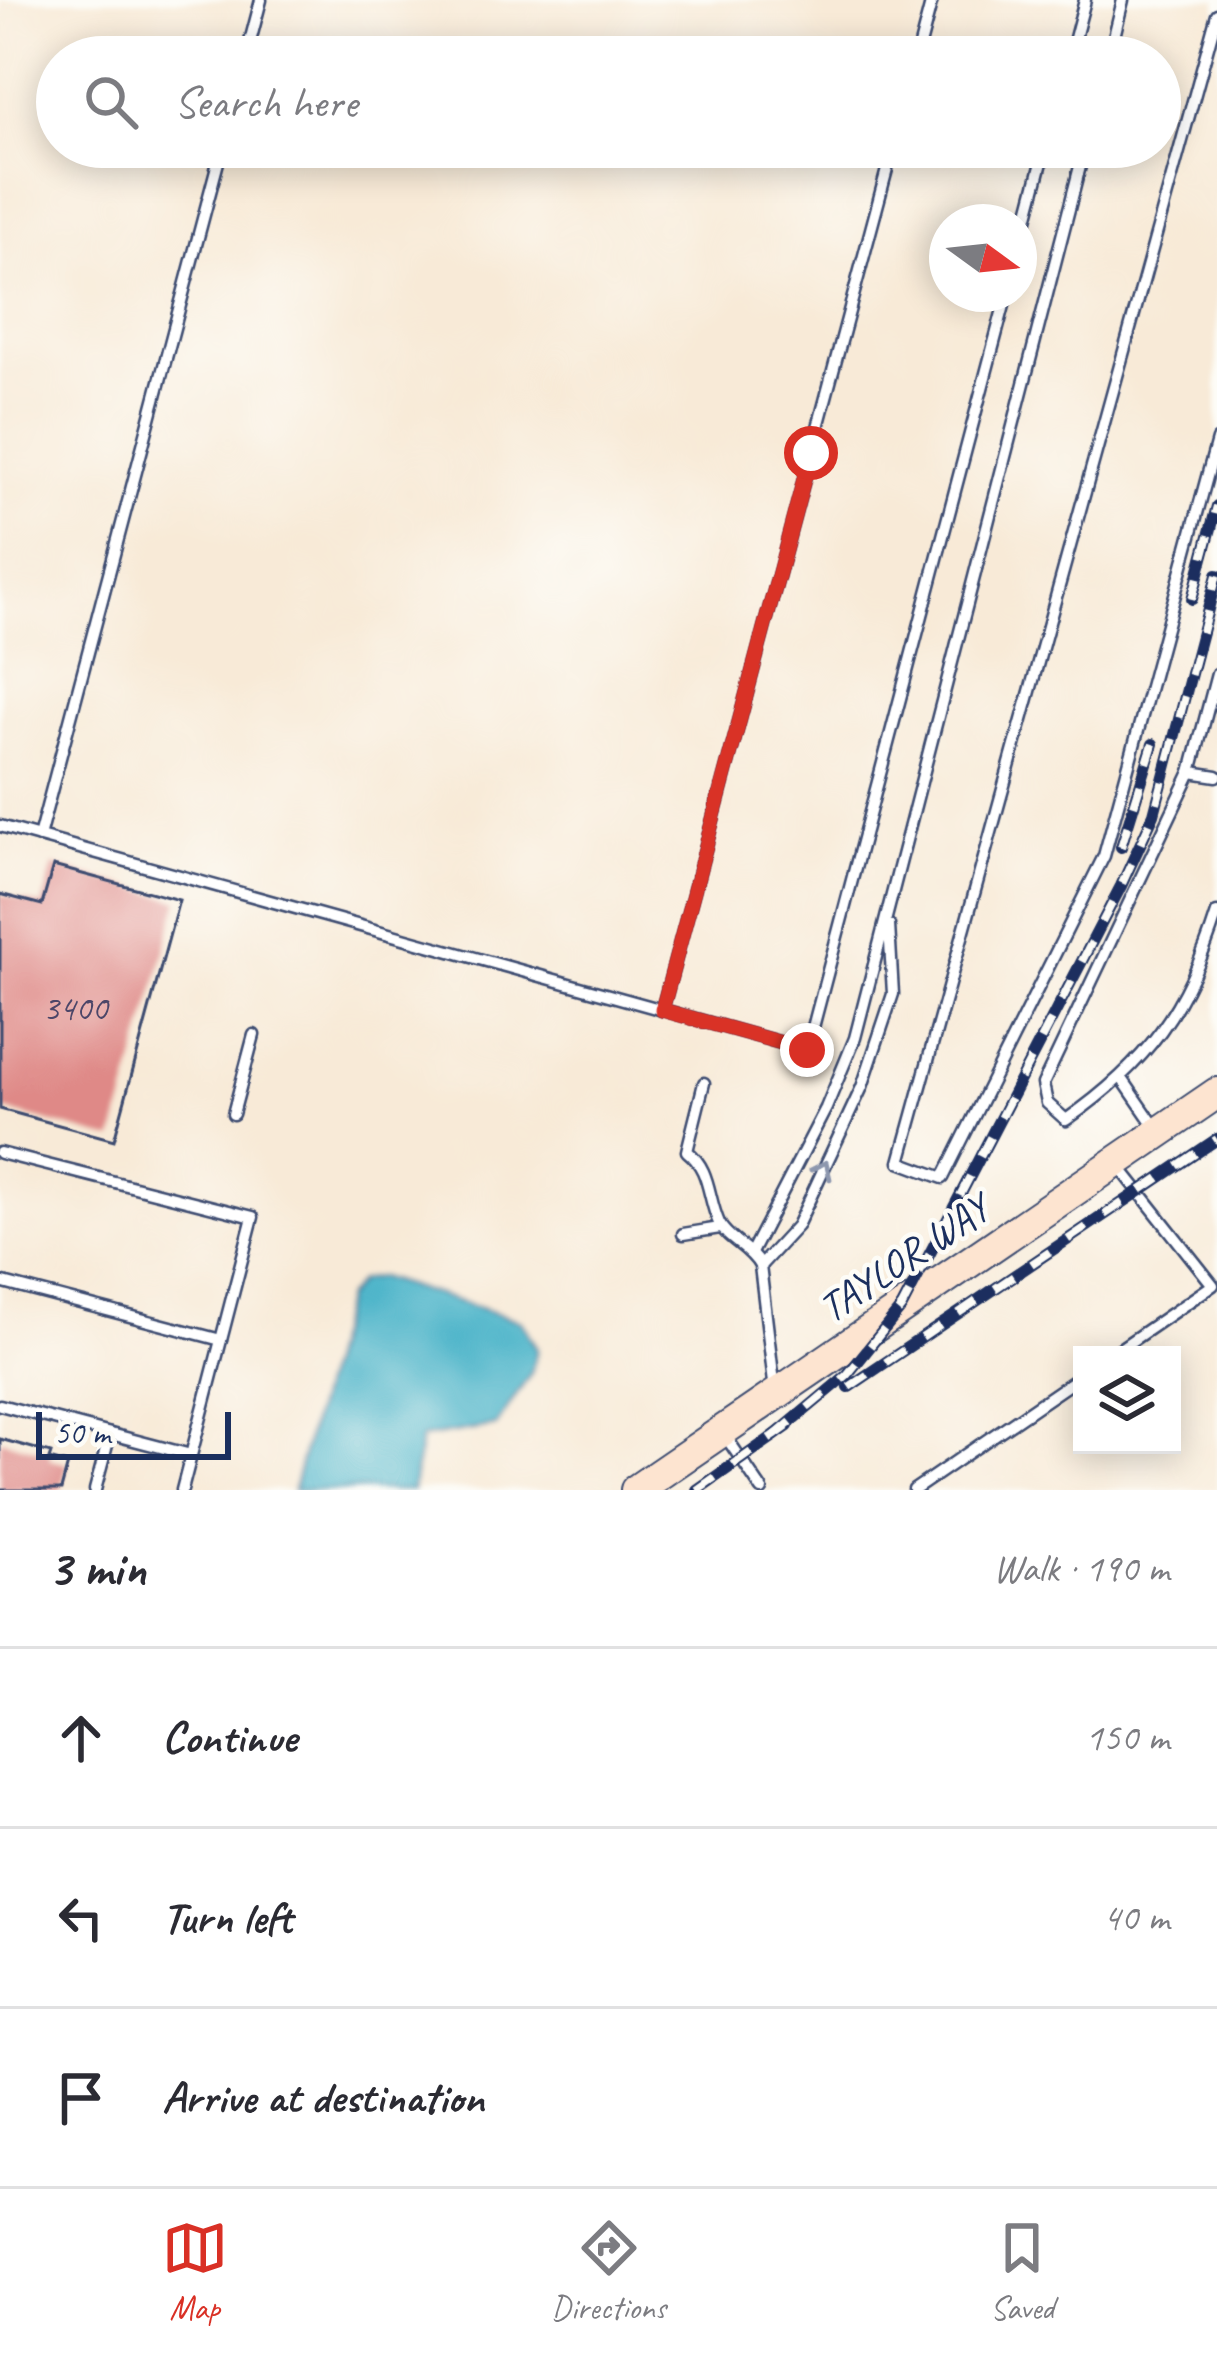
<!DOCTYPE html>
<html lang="en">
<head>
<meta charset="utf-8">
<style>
	:root { --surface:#fff; --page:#f2f2f3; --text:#2b2b33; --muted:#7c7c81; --line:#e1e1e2; --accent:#d93025 }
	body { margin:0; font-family:Caveat,sans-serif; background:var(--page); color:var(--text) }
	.controls { position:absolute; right:36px; bottom:36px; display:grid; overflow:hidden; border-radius:0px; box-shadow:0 6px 30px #0003 }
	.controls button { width:108px; height:108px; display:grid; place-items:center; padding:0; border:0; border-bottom:3px solid var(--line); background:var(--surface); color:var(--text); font:60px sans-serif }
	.compass { position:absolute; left:929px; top:204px; width:108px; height:108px; border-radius:50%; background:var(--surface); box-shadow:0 6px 30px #0003; rotate:105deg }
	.scale { position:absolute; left:36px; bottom:30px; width:195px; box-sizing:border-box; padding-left:12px; border:6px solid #1b2f5e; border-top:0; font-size:33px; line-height:42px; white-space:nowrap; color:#1b2f5e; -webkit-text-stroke:9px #fdfcf7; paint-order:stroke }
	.stop { position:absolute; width:36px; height:36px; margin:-27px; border:9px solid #d93025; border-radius:50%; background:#fff }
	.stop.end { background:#d93025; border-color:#fff; box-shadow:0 3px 12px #0008 }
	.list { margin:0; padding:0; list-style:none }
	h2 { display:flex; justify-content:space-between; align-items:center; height:156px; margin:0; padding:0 48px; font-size:51px }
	h2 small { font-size:39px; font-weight:400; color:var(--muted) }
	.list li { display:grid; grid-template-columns:78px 1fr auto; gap:36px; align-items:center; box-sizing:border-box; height:180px; padding:0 48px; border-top:3px solid var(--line) }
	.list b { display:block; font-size:45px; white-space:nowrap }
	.list em { font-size:39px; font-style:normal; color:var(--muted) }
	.icon { flex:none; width:66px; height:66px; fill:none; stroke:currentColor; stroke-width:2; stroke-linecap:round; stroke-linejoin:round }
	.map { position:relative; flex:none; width:1217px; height:1490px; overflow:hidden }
	.search { position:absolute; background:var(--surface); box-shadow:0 6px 30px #0003; left:36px; right:36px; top:36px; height:132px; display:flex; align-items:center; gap:30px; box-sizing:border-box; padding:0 42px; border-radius:66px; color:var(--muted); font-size:45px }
	.sheet { height:696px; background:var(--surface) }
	nav { display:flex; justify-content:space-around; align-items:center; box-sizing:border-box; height:168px; border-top:3px solid var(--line); background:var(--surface); font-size:33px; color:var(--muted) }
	nav a { display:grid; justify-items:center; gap:6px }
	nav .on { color:var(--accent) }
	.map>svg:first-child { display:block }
</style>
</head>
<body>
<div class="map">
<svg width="1217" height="1490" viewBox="0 0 1217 1490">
	<rect width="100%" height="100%" fill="#fdfcf7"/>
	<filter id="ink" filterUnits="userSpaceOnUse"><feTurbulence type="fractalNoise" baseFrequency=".00833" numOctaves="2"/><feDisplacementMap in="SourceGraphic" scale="24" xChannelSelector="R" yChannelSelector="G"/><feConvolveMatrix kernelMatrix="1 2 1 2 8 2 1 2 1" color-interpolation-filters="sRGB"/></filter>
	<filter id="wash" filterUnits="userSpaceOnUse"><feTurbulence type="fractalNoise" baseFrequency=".004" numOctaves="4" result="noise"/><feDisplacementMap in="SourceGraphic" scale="48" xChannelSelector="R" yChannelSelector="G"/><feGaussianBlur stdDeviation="2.7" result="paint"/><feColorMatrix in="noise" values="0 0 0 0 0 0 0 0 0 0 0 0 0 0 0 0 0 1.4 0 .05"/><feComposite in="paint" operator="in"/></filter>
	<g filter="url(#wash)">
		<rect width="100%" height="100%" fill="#f8ead7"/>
		<path fill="#4bb4c9" stroke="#337294" stroke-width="3" d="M379,1277L521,1321L537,1349L531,1373L496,1426L421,1438L412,1490H293L345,1298L359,1281Z"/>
		<g id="blocks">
			<g fill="#df8987">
				<path d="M53,866L179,900L114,1140L0,1109V894L42,905Z"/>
				<path d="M0,1439L51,1453L49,1459L68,1464L61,1490H0Z"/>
			</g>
		</g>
	</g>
	<g filter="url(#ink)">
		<use href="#blocks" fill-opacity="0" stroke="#3c4b70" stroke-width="3"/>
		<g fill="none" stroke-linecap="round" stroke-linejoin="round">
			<g stroke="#3c4b70" stroke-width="15">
				<g id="lane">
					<path d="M1217,14L900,1162L943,1178L1104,856L1217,440"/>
					<path d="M246,57L261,0"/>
					<path d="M917,57L932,0"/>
					<path d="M1070,57L1085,0"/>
					<path d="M1109,57L1123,0"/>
					<path d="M1019,250L1046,147"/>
					<path d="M1217,674L1191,772L1043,1084L1047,1103L1066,1120C1148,1063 1187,1008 1217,913"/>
					<path d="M1191,772L1217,776"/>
					<path d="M0,826L807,1050L1007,294"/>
					<path d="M39,837L222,147"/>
					<path d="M662,1010L893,147"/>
					<path d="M1123,1080L1158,1131"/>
					<path d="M704,1083L687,1151C711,1170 707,1196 719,1223C727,1240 750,1247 760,1266L775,1391"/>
					<path d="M233,1114L254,1035"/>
					<path d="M0,1153L253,1217L182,1490"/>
					<path d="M683,1234L720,1228"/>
					<path d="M752,1251L826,1108L855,1038L1085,147"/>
					<path d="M760,1266L797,1226L862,1087L893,994L889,925"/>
					<path d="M0,1282L221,1340"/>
					<path d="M1111,1355L1213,1285L1118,1165"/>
					<path d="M0,1405L191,1455"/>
					<path d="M724,1434L762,1490"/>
					<path d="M95,1490L110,1434"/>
					<path d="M914,1490L1082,1375"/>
				</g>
			</g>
			<g stroke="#3c4b70" stroke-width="34">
				<path id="secondary" d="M636,1490L1217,1093"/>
			</g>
			<use href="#lane" stroke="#fff" stroke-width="10"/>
			<use href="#secondary" stroke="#fde4d0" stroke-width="30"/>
			<g stroke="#1b2f5e" stroke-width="12">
				<g id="rail">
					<path d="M1192,599L1217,506"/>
					<path d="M1121,847L1153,744"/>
					<path d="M849,1387L1217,1139"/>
					<path d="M774,1436L847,1375L902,1307L1121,886L1154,814L1217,575"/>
					<path d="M697,1490L788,1426"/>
				</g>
			</g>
			<use href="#rail" stroke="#fdfcf7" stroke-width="8" stroke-dasharray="22" stroke-linecap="butt"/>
		</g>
		<defs><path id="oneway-chevron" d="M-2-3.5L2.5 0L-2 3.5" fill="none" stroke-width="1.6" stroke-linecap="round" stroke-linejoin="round" transform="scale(3)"/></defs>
		<use stroke="#8d97ae" href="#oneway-chevron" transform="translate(823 1169) rotate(-65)"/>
	</g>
	<g fill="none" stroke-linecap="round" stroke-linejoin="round" filter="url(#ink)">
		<path stroke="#d93025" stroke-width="15" d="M807,1050L662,1010L811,453"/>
	</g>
	<g text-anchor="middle" stroke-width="9" stroke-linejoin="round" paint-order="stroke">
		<g font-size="36" fill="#4c4668">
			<text x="75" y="1020">3400</text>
		</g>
		<g font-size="42" fill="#1b2f5e" stroke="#fdfcf7">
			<text transform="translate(903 1257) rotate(-34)" y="15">TAYLOR WAY</text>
		</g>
	</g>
</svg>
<div class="controls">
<button><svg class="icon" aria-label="layers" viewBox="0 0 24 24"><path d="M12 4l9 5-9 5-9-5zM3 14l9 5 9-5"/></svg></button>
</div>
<svg class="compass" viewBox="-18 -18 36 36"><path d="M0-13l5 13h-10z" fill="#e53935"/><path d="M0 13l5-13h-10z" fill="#7c7c81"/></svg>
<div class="scale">50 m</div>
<div class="stop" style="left:811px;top:453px"></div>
<div class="stop end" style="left:807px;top:1050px"></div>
<div class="search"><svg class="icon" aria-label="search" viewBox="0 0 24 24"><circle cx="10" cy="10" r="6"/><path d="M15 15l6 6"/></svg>Search here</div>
</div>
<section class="sheet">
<h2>3 min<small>Walk · 190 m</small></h2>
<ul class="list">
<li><svg class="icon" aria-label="ahead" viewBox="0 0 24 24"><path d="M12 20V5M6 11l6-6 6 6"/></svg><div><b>Continue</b></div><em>150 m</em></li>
<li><svg class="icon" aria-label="left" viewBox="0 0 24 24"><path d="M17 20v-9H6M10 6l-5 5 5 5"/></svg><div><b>Turn left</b></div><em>40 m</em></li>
<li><svg class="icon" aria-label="arrive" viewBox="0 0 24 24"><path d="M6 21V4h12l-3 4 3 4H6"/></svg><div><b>Arrive at destination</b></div></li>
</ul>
</section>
<nav>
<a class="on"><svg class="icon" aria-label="map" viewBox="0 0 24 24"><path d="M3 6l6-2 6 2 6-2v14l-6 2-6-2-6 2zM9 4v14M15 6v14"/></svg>Map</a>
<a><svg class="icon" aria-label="directions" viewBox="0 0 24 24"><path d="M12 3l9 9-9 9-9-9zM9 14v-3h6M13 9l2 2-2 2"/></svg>Directions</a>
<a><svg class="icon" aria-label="saved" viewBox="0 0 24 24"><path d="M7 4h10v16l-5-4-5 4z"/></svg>Saved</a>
</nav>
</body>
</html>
